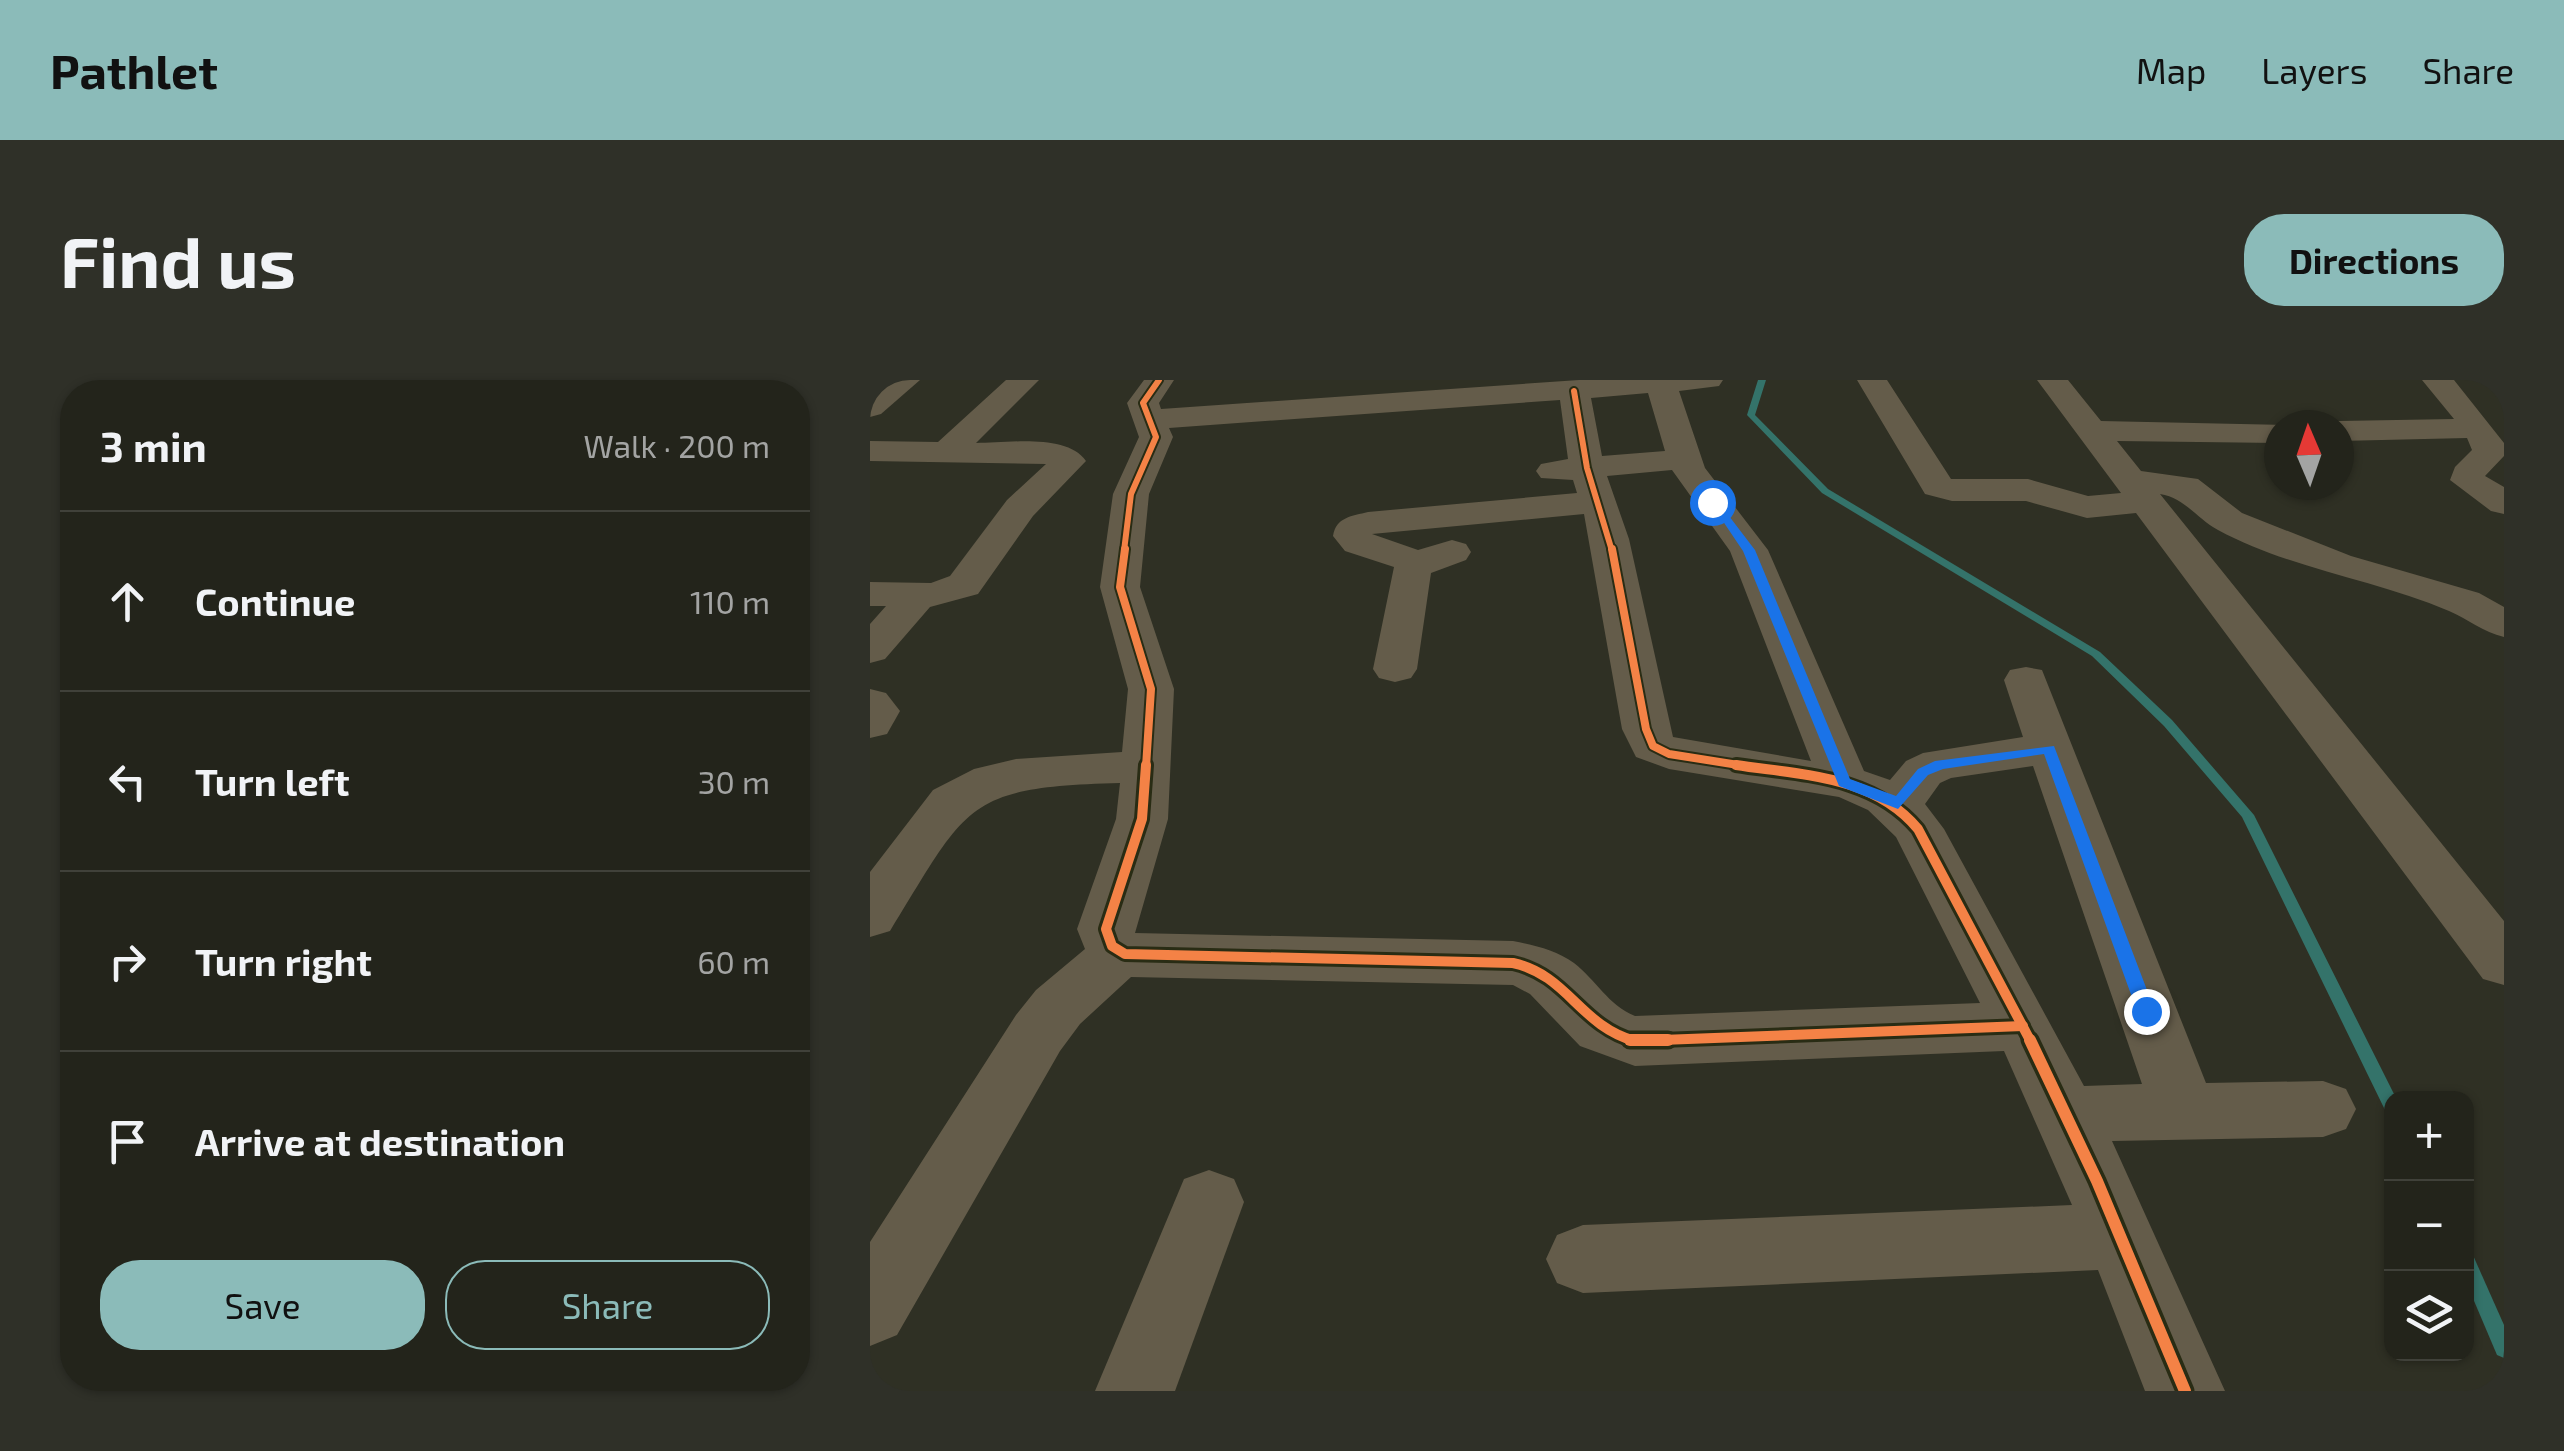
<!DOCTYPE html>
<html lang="en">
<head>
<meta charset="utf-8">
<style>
	:root { --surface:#23241b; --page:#2f3028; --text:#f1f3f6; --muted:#a3a4a3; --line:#40413a; --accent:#8bbbb9 }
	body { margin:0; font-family:"Exo 2",sans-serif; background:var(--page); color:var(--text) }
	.controls { position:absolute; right:30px; bottom:30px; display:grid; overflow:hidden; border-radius:20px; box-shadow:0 2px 8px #0004 }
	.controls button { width:90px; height:90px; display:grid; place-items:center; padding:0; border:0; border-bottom:2px solid var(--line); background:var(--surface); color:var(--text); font:50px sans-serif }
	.compass { position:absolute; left:1394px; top:30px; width:90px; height:90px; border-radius:50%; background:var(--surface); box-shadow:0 2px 8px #0004; rotate:358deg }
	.stop { position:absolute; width:30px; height:30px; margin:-22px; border:8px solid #1a73e8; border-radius:50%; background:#fff }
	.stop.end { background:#1a73e8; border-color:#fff; box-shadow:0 2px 10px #0008 }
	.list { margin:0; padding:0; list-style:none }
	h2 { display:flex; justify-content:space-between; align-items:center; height:130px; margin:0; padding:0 40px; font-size:42px }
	h2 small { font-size:32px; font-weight:400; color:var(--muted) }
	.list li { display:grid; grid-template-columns:65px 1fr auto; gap:30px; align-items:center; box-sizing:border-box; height:180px; padding:0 40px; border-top:2px solid var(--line) }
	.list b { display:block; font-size:38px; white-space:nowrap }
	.list em { font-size:32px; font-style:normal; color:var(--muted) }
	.actions { display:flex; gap:20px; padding:30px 40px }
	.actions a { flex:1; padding:22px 0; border:2px solid var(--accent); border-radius:40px; text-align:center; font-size:35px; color:var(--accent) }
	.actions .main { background:var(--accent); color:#111 }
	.icon { flex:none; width:55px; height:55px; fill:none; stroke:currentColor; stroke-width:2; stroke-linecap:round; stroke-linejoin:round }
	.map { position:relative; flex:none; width:1634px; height:1011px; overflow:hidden; border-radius:40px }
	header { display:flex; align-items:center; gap:60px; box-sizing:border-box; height:140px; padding:0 50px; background:var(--accent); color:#111 }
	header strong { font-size:48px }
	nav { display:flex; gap:55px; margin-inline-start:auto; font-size:35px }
	.intro { display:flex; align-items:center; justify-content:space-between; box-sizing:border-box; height:240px; padding:0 60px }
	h1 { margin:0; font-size:70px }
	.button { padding:25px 45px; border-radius:40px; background:var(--accent); color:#111; font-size:35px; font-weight:700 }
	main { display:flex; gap:60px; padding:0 60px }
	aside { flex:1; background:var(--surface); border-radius:40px; box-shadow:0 2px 8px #0004 }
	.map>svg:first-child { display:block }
</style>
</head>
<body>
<header>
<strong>Pathlet</strong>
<nav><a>Map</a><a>Layers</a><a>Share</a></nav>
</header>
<div class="intro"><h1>Find us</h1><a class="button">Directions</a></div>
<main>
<aside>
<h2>3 min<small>Walk · 200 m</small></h2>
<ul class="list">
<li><svg class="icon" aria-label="ahead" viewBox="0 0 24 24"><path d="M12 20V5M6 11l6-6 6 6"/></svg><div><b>Continue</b></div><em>110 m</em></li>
<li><svg class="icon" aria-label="left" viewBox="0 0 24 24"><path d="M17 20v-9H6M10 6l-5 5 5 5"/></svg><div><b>Turn left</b></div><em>30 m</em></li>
<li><svg class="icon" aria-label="right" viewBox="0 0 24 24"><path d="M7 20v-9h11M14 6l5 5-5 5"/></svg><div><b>Turn right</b></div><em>60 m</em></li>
<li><svg class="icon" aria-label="arrive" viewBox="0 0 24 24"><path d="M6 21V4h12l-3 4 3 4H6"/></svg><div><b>Arrive at destination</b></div></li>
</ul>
<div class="actions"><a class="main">Save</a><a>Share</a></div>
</aside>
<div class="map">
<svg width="1634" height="1011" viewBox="0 0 1634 1011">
	<rect width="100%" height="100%" fill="#2f3024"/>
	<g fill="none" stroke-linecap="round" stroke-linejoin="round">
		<g fill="#34736a" fill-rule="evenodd">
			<path d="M888,0H896L885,35L958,109L1230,272L1302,340L1384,435L1526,718H1521V732L1515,730L1372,437L1294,346L1222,276L952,113L877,35Z"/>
			<path d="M1596,871L1602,873L1634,945V978L1627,975L1596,902Z"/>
		</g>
		<g fill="#645c4a" fill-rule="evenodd">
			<path d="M16,0H50L11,34L0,37V12Z"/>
			<path d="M136,0H169L106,63C137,63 197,53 216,81L163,136L108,214L60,227L15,279L0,283V244L16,226H0V202L61,203L80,196L137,120L176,84L0,81V61L68,62Z"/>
			<path d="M274,0H304L289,23L291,29L709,0H853L849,6L809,11L835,88L898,170L994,391L1020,400L1036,381L1053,373L1153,357L1134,300L1140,290L1156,287L1172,290L1336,703L1453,701L1476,709L1486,729L1476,749L1453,757L1242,761L1355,1011H1275L1228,890L713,913L687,903L676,879L687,855L713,845L1202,825L1134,671L765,686L710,666L660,614L643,605L261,597L210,644L190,671L27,955L0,966V862L146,635L166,610L215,569L207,549L246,439L250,403C94,407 98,425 20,551L0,557V492L63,410L104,389L146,379L252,372L258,309L230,207L243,114L269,57L257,23ZM778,13L795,71L732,76L721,18ZM690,20L698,79L671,84L666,91L671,98L703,100L707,113L498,132C482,136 466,137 463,156L475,171L524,187L503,289L509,298L525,302L541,298L547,289L561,193L596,180L601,172L596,164L582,160L548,170L502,154L714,134L752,349L766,377L799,389L969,417L998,430L1026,457L1110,623L765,636C738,625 726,600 704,583C686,570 664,565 643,561L265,553L298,439L304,309L270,207L279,114L303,57L299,48ZM802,90L860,171L941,381L803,357L759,159L737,96ZM1163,386L1272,704L1214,706L1074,449L1055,424L1070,403L1081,398Z"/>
			<path d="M987,0H1017L1081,99H1158L1218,116L1251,113L1167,0H1198L1231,41L1417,45H1409V63L1247,61L1271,91L1328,99L1372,133L1481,176L1609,213L1634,227V257C1613,252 1598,239 1579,231C1504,199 1420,189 1348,150C1326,138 1315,118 1290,114L1634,541V605L1613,599L1266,133L1217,138L1156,121H1082L1055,114Z"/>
			<path d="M1552,0H1584L1634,63V76L1615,96L1634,107V134L1621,131L1580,100L1585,87L1602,70L1597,58L1469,61V45H1457L1469,41L1584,39Z"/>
			<path d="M0,309L16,313L30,331L17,354L0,358Z"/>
			<path d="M339,790L364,799L374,822L305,1011H225L314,799Z"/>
		</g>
		<g stroke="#292c14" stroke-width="10">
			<g id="cycleway-far3">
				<path d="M704,11L717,88L742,171"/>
				<path d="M254,171L261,114L286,57L273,23L289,0"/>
			</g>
		</g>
		<g stroke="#292c14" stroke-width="12">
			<g id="cycleway-far2">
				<path d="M255,169L250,207L281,309L276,387"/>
				<path d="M742,169L776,349L783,366L799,374L881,387"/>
			</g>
		</g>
		<g stroke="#292c14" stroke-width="16">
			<g id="cycleway-far1">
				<path d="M276,385L272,439L236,549L242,566L255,574L643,583C698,595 710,646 765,661L1153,646"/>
				<path d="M866,385C931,395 1003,395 1048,449L1161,662"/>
			</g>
		</g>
		<g stroke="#292c14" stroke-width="19">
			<g id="cycleway">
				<path d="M760,660H798"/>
				<path d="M1160,660L1227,801L1315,1011"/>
			</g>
		</g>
		<use href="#cycleway-far3" stroke="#f48246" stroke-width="6"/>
		<use href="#cycleway-far2" stroke="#f48246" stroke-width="8"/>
		<use href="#cycleway-far1" stroke="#f48246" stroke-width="10"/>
		<use href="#cycleway" stroke="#f48246" stroke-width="12"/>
	</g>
	<path fill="#1a73e8" d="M838,119H846L885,170L980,399L1026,416L1048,389L1065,381L1184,366L1285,631L1282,636L1276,638L1267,631L1174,374L1073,389L1058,395L1028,429L969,406L873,171Z"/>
</svg>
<div class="controls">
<button>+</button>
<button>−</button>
<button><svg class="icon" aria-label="layers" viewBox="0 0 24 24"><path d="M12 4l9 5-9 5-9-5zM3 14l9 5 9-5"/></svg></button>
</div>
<svg class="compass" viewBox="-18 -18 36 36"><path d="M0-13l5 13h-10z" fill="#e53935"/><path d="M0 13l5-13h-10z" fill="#a3a4a3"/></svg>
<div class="stop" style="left:842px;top:122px"></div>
<div class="stop end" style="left:1276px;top:631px"></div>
</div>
</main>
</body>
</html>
